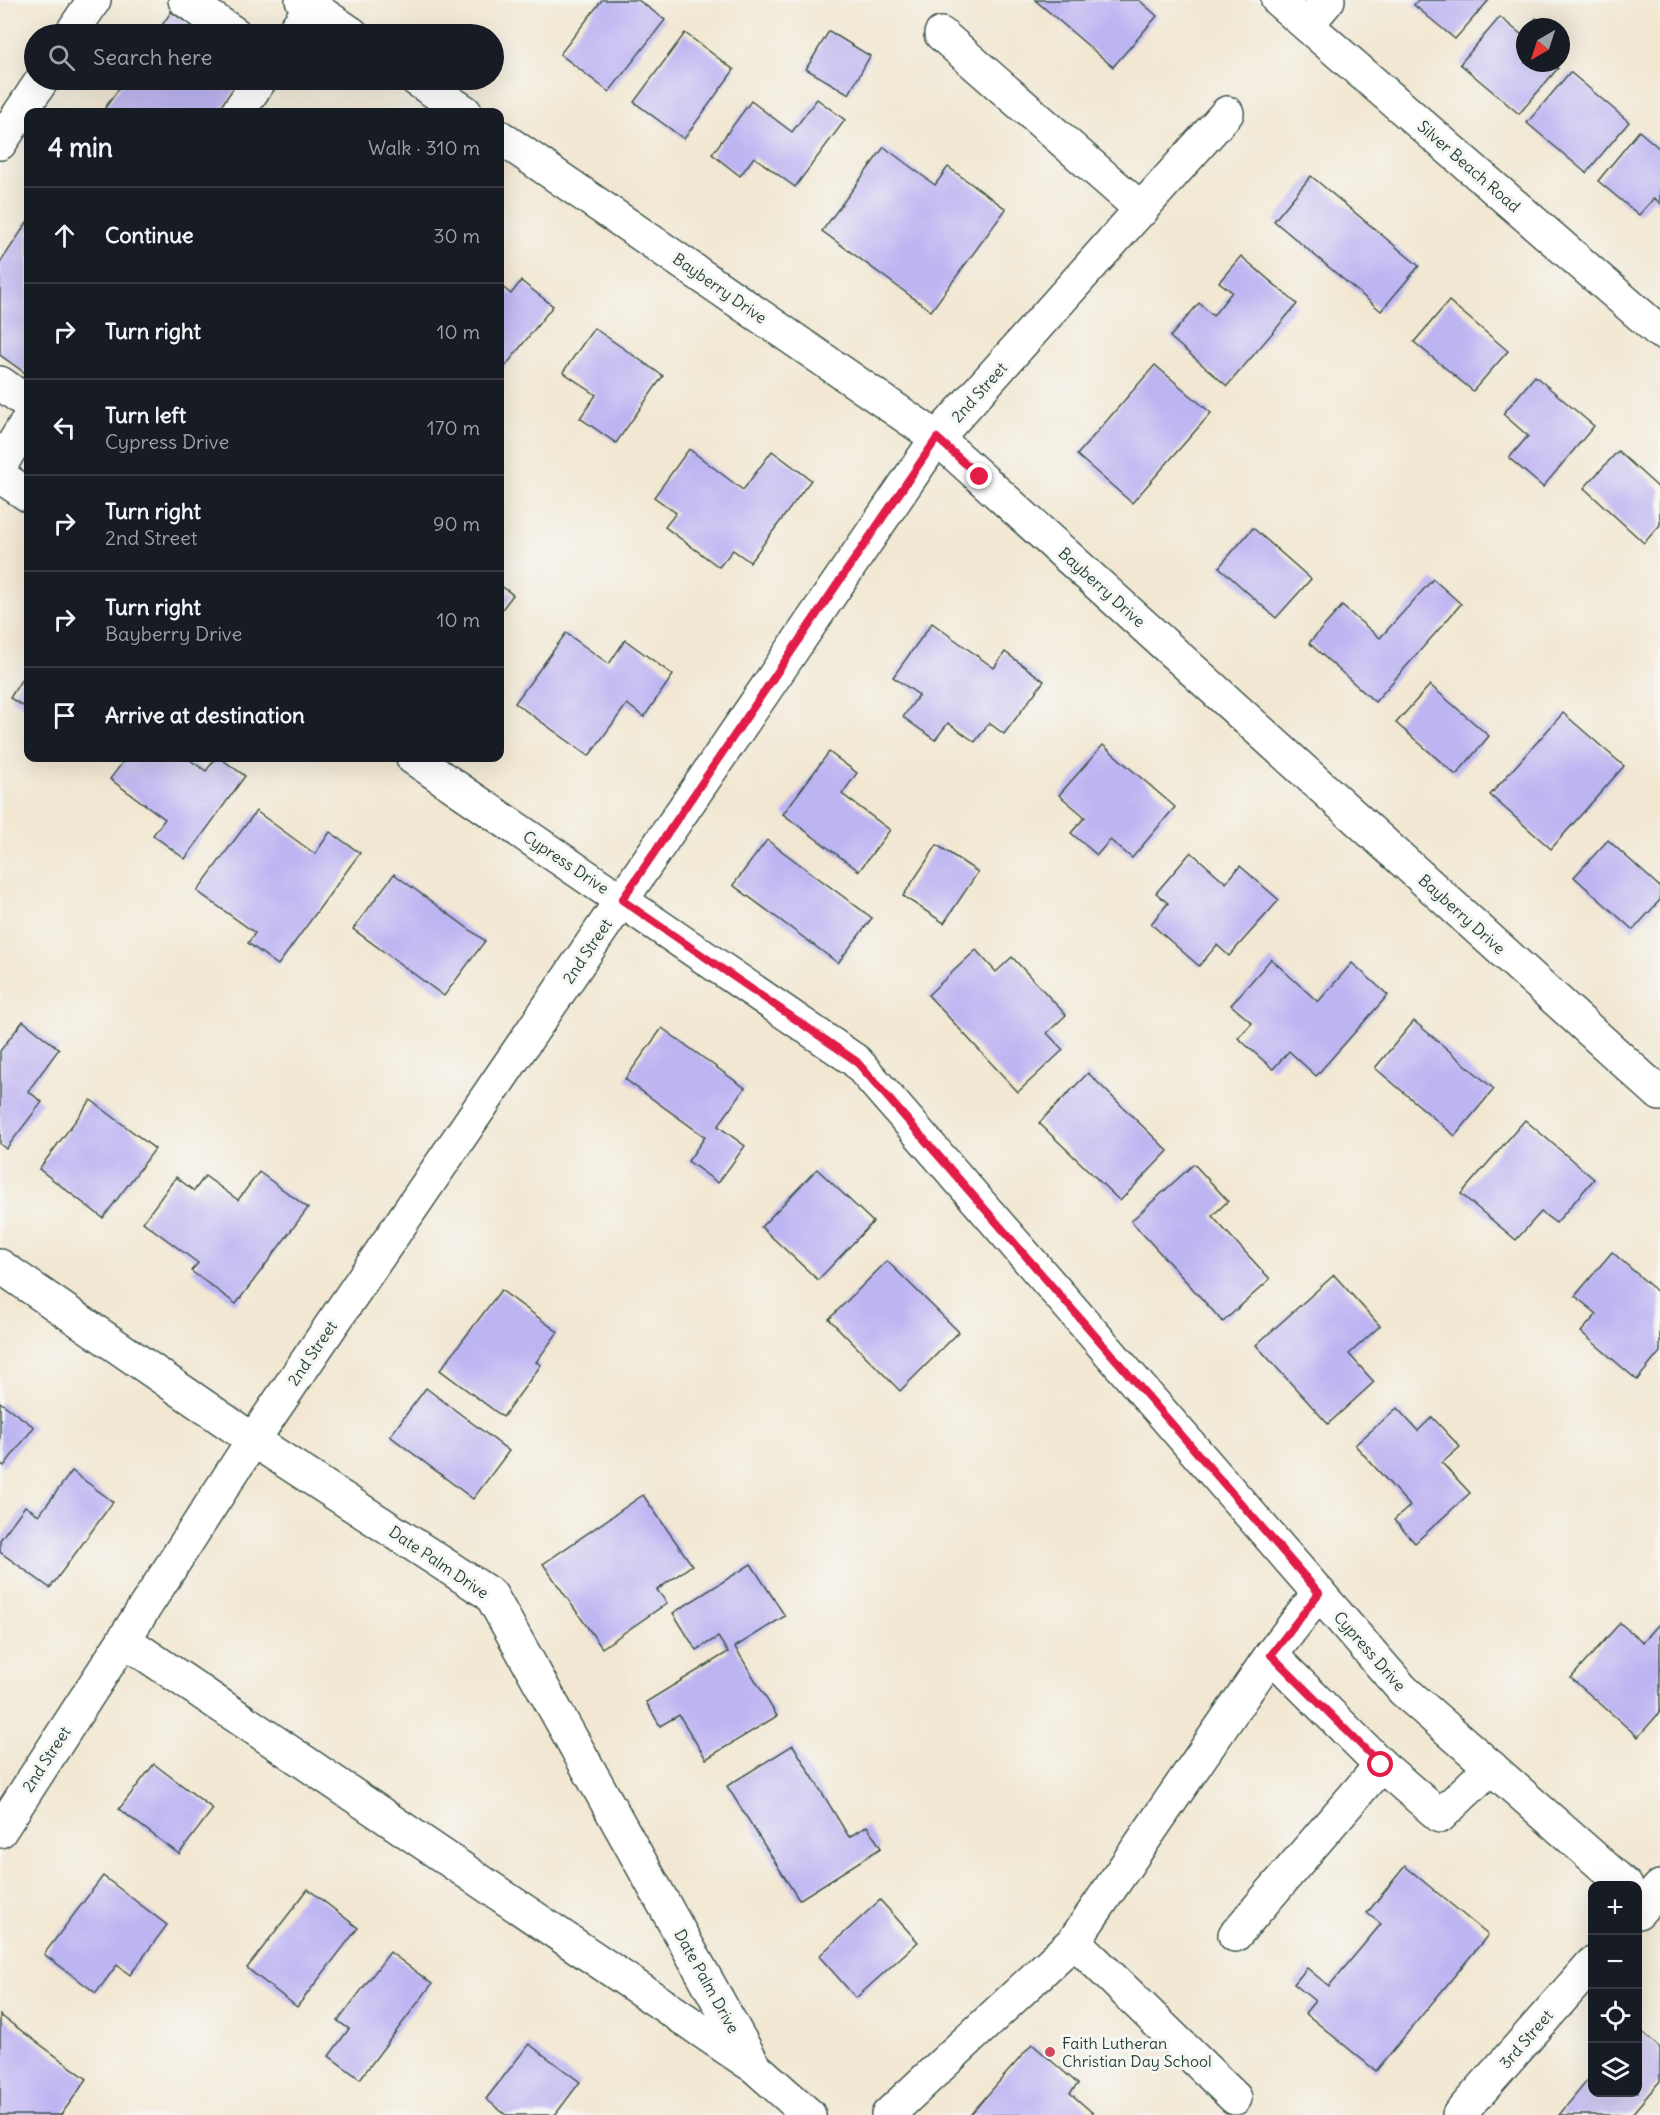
<!DOCTYPE html>
<html lang="en">
<head>
<meta charset="utf-8">
<style>
	:root { --surface:#171b24; --page:#242831; --text:#f1f3f6; --muted:#9ea1a6; --line:#363941 }
	body { margin:0; font-family:Delius,sans-serif; background:var(--page); color:var(--text) }
	.controls { position:absolute; right:18px; bottom:18px; display:grid; overflow:hidden; border-radius:12px; box-shadow:0 6px 24px #0002 }
	.controls button { width:54px; height:54px; display:grid; place-items:center; padding:0; border:0; border-bottom:2px solid var(--line); background:var(--surface); color:var(--text); font:30px sans-serif }
	.compass { position:absolute; left:1516px; top:18px; width:54px; height:54px; border-radius:50%; background:var(--surface); box-shadow:0 6px 24px #0002; rotate:219deg }
	.stop { position:absolute; width:18px; height:18px; margin:-14px; border:4px solid #e11d48; border-radius:50%; background:#fff }
	.stop.end { background:#e11d48; border-color:#fff; box-shadow:0 2px 6px #0008 }
	.list { margin:0; padding:0; list-style:none }
	h2 { display:flex; justify-content:space-between; align-items:center; height:78px; margin:0; padding:0 24px; font-size:26px }
	h2 small { font-size:20px; font-weight:400; color:var(--muted) }
	.list li { display:grid; grid-template-columns:39px 1fr auto; gap:18px; align-items:center; box-sizing:border-box; height:96px; padding:0 24px; border-top:2px solid var(--line) }
	.list b { display:block; font-size:22px; white-space:nowrap }
	.list p { margin:0; font-size:20px; white-space:nowrap; color:var(--muted) }
	.list em { font-size:20px; font-style:normal; color:var(--muted) }
	.icon { flex:none; width:33px; height:33px; fill:none; stroke:currentColor; stroke-width:2; stroke-linecap:round; stroke-linejoin:round }
	.map { position:relative; flex:none; width:1660px; height:2115px; overflow:hidden }
	.search { position:absolute; background:var(--surface); box-shadow:0 6px 24px #0002; left:24px; top:24px; width:480px; height:66px; display:flex; align-items:center; gap:15px; box-sizing:border-box; padding:0 21px; border-radius:33px; color:var(--muted); font-size:22px }
	.panel { position:absolute; background:var(--surface); box-shadow:0 6px 24px #0002; left:24px; top:108px; width:480px; height:654px; border-radius:12px }
	.map>svg:first-child { display:block }
</style>
</head>
<body>
<div class="map">
<svg width="1660" height="2115" viewBox="0 0 1660 2115">
	<rect width="100%" height="100%" fill="#f6f6f2"/>
	<filter id="ink" filterUnits="userSpaceOnUse"><feTurbulence type="fractalNoise" baseFrequency=".0167" numOctaves="2"/><feDisplacementMap in="SourceGraphic" scale="12" xChannelSelector="R" yChannelSelector="G"/><feConvolveMatrix kernelMatrix="1 2 1 2 8 2 1 2 1" color-interpolation-filters="sRGB"/></filter>
	<filter id="wash" filterUnits="userSpaceOnUse"><feTurbulence type="fractalNoise" baseFrequency=".008" numOctaves="4" result="noise"/><feDisplacementMap in="SourceGraphic" scale="24" xChannelSelector="R" yChannelSelector="G"/><feGaussianBlur stdDeviation="1.35" result="paint"/><feColorMatrix in="noise" values="0 0 0 0 0 0 0 0 0 0 0 0 0 0 0 0 0 1.4 0 .05"/><feComposite in="paint" operator="in"/></filter>
	<g filter="url(#wash)">
		<rect width="100%" height="100%" fill="#f2e7d2"/>
		<g id="blocks">
			<g fill="#bdb4f2">
				<path d="M602,0H638L665,20L609,92L560,54Z"/>
				<path d="M1035,0H1139L1157,16L1113,67Z"/>
				<path d="M1418,0H1489L1455,39L1414,5Z"/>
				<path d="M171,12L204,34H156Z"/>
				<path d="M1500,17L1522,35L1525,31V63H1552L1558,68L1519,114L1460,64Z"/>
				<path d="M1536,18L1547,27H1528Z"/>
				<path d="M829,31L870,56L849,94L806,69Z"/>
				<path d="M685,33L734,70L684,139L634,102Z"/>
				<path d="M1570,72L1629,122L1586,173L1527,123Z"/>
				<path d="M125,80H242L220,112H102Z"/>
				<path d="M817,99L845,120L795,187L754,157L740,176L712,154L751,101L792,132Z"/>
				<path d="M1639,131L1660,149V203L1654,198L1639,215L1598,181Z"/>
				<path d="M884,147L935,185L948,167L1006,209L931,311L822,231Z"/>
				<path d="M1311,176L1419,266L1381,311L1274,221Z"/>
				<path d="M28,221V375L0,355V263Z"/>
				<path d="M1241,256L1297,304L1227,386L1170,337L1199,303L1213,316L1232,292L1219,282Z"/>
				<path d="M521,281L553,306L503,369L500,367V285L511,294Z"/>
				<path d="M1449,301L1508,351L1473,391L1414,342Z"/>
				<path d="M594,328L663,376L616,443L580,418L596,395L563,372Z"/>
				<path d="M1155,365L1211,413L1132,503L1077,455Z"/>
				<path d="M1535,376L1594,426L1543,487L1509,458L1528,436L1503,414Z"/>
				<path d="M689,449L743,490L772,451L811,480L750,562L733,550L719,567L665,527L676,513L654,497Z"/>
				<path d="M1618,451L1660,489V525L1644,543L1584,488Z"/>
				<path d="M1253,528L1311,579L1276,618L1219,567Z"/>
				<path d="M1433,579L1461,604L1375,702L1309,643L1342,606L1380,638Z"/>
				<path d="M500,585L513,595L500,612Z"/>
				<path d="M932,623L994,668L1005,652L1044,681L1004,734L989,723L975,742L948,723L935,740L903,717L919,695L893,677Z"/>
				<path d="M566,633L609,664L625,640L673,675L644,717L627,704L589,756L515,703Z"/>
				<path d="M28,669V709L10,698Z"/>
				<path d="M1430,685L1489,736L1456,775L1396,723Z"/>
				<path d="M1563,713L1624,766L1551,849L1490,795Z"/>
				<path d="M1103,745L1175,807L1132,858L1110,840L1097,855L1071,833L1085,817L1059,795Z"/>
				<path d="M829,752L857,773L842,794L890,830L859,871L783,814Z"/>
				<path d="M126,758H187L206,771L216,758H220L245,776L185,859L153,835L165,819L110,779Z"/>
				<path d="M256,811L315,854L330,832L360,853L278,965L248,943L255,933L197,891Z"/>
				<path d="M767,840L872,918L838,963L733,885Z"/>
				<path d="M1608,840L1660,887V900L1633,930L1574,877Z"/>
				<path d="M937,845L978,872L944,923L903,896Z"/>
				<path d="M1191,852L1226,883L1240,866L1279,900L1229,956L1217,945L1199,966L1151,924L1168,903L1156,893Z"/>
				<path d="M394,874L485,941L444,996L353,929Z"/>
				<path d="M976,950L996,972L1012,957L1066,1015L1047,1033L1063,1050L1018,1092L928,995Z"/>
				<path d="M1271,959L1318,1002L1352,963L1388,995L1316,1076L1289,1051L1273,1069L1238,1038L1252,1023L1231,1005Z"/>
				<path d="M23,1021L59,1049L28,1091L42,1102L6,1149L0,1144V1051Z"/>
				<path d="M1414,1021L1494,1089L1455,1136L1375,1068Z"/>
				<path d="M662,1028L745,1088L718,1126L745,1146L718,1183L688,1161L705,1137L625,1079Z"/>
				<path d="M1088,1073L1168,1151L1120,1201L1039,1123Z"/>
				<path d="M91,1100L155,1149L103,1218L39,1169Z"/>
				<path d="M1525,1120L1594,1179L1556,1223L1541,1212L1516,1240L1461,1194Z"/>
				<path d="M1194,1164L1228,1201L1212,1216L1270,1279L1223,1322L1131,1221Z"/>
				<path d="M817,1169L873,1222L818,1280L761,1227Z"/>
				<path d="M259,1172L308,1208L236,1304L191,1271L198,1263L143,1222L176,1177L194,1191L205,1176L238,1200Z"/>
				<path d="M1612,1252L1660,1294V1352L1637,1380L1581,1332L1597,1314L1575,1296Z"/>
				<path d="M887,1261L959,1332L900,1391L829,1319Z"/>
				<path d="M1334,1275L1380,1326L1349,1354L1374,1382L1328,1424L1256,1345Z"/>
				<path d="M501,1290L558,1332L536,1362L541,1365L503,1417L440,1370Z"/>
				<path d="M426,1388L509,1451L473,1499L390,1436Z"/>
				<path d="M0,1402L34,1427L4,1466L0,1463Z"/>
				<path d="M1397,1408L1418,1431L1432,1417L1460,1447L1442,1463L1470,1493L1415,1543L1394,1520L1410,1506L1355,1445Z"/>
				<path d="M72,1471L113,1502L50,1588L0,1552V1540L25,1506L39,1515Z"/>
				<path d="M643,1495L692,1565L657,1590L667,1603L602,1648L543,1564Z"/>
				<path d="M751,1564L785,1616L735,1647L777,1716L706,1759L679,1715L660,1726L646,1702L728,1652L718,1637L696,1650L673,1613Z"/>
				<path d="M1620,1623L1643,1642L1660,1623V1712L1638,1737L1571,1678Z"/>
				<path d="M793,1745L849,1837L867,1826L881,1848L799,1900L727,1786Z"/>
				<path d="M154,1764L213,1809L179,1854L119,1809Z"/>
				<path d="M1405,1866L1488,1935L1376,2071L1305,2013L1315,2001L1294,1984L1307,1968L1329,1986L1381,1924L1367,1913Z"/>
				<path d="M103,1876L167,1925L130,1975L117,1965L96,1993L44,1954Z"/>
				<path d="M308,1889L358,1928L297,2007L247,1968Z"/>
				<path d="M880,1900L918,1942L856,1998L819,1956Z"/>
				<path d="M390,1952L432,1984L360,2079L329,2056L349,2029L338,2021Z"/>
				<path d="M0,2015L87,2079L61,2115H0Z"/>
				<path d="M1638,2028L1660,2048V2081L1631,2115H1559L1592,2075V2092H1638Z"/>
				<path d="M529,2044L580,2082L555,2115H506L486,2099Z"/>
				<path d="M1032,2044L1078,2084L1070,2093L1095,2115H970Z"/>
			</g>
		</g>
	</g>
	<g filter="url(#ink)">
		<use href="#blocks" fill-opacity="0" stroke="#3f564c" stroke-width="1.5"/>
		<g fill="none" stroke-linecap="round" stroke-linejoin="round">
			<g stroke="#3f564c" stroke-width="36">
				<g id="minor">
					<path d="M185,0L235,34"/>
					<path d="M302,0L352,34"/>
					<path d="M1278,0L1660,332"/>
					<path d="M1307,25L1328,0"/>
					<path d="M71,34L94,0"/>
					<path d="M292,34L311,7"/>
					<path d="M941,34L1142,210"/>
					<path d="M417,80L465,112"/>
					<path d="M238,112L260,80"/>
					<path d="M500,137L937,438L1660,1094"/>
					<path d="M0,143L42,80"/>
					<path d="M0,383L28,403"/>
					<path d="M0,466L28,420"/>
					<path d="M0,476L28,495"/>
					<path d="M413,758L856,1061L1403,1690L1626,1886"/>
					<path d="M0,1266L253,1440L491,1595L755,2067L809,2115"/>
					<path d="M1319,1593L1271,1655L1381,1765L1440,1816L1491,1767"/>
					<path d="M124,1640L749,2063"/>
					<path d="M0,1831L253,1440L937,438L1227,113"/>
					<path d="M1638,1912L1660,1887"/>
					<path d="M1235,1935L1381,1765"/>
					<path d="M1235,2098L1074,1941L1271,1655"/>
					<path d="M888,2115L1074,1941"/>
					<path d="M1459,2115L1592,1964"/>
				</g>
			</g>
			<use href="#minor" stroke="#fff" stroke-width="33"/>
		</g>
	</g>
	<g fill="none" stroke-linecap="round" stroke-linejoin="round" filter="url(#ink)">
		<path stroke="#e11d48" stroke-width="8" d="M980,477L937,438L622,900L856,1061L1319,1593L1271,1655L1381,1765"/>
	</g>
	<circle fill="#d1495b" stroke="#f6f6f2" stroke-width="2" cx="1050" cy="2052" r="6"/>
	<g text-anchor="middle" stroke-width="6" stroke-linejoin="round" paint-order="stroke">
		<g font-size="16" fill="#1f3d34" stroke="#f6f6f2">
			<text transform="translate(1469 166) rotate(41)" y="6">Silver Beach Road</text>
			<text transform="translate(720 288) rotate(35)" y="6">Bayberry Drive</text>
			<text transform="translate(979 392) rotate(-48)" y="6">2nd Street</text>
			<text transform="translate(1102 587) rotate(42)" y="6">Bayberry Drive</text>
			<text transform="translate(566 862) rotate(34)" y="6">Cypress Drive</text>
			<text transform="translate(1462 914) rotate(42)" y="6">Bayberry Drive</text>
			<text transform="translate(587 951) rotate(-56)" y="6">2nd Street</text>
			<text transform="translate(312 1353) rotate(-56)" y="6">2nd Street</text>
			<text transform="translate(439 1562) rotate(34)" y="6">Date Palm Drive</text>
			<text transform="translate(1370 1651) rotate(49)" y="6">Cypress Drive</text>
			<text transform="translate(46 1759) rotate(-57)" y="6">2nd Street</text>
			<text transform="translate(707 1981) rotate(61)" y="6">Date Palm Drive</text>
			<text transform="translate(1526 2039) rotate(-49)" y="6">3rd Street</text>
		</g>
		<g font-size="16" fill="#1f3d34" stroke="#f6f6f2" text-anchor="start">
			<text x="1062" y="2049">Faith Lutheran<tspan x="1062" dy="18">Christian Day School</tspan></text>
		</g>
	</g>
</svg>
<div class="controls">
<button>+</button>
<button>−</button>
<button><svg class="icon" aria-label="locate" viewBox="0 0 24 24"><circle cx="12" cy="12" r="6"/><path d="M12 2v4M12 18v4M2 12h4M18 12h4"/></svg></button>
<button><svg class="icon" aria-label="layers" viewBox="0 0 24 24"><path d="M12 4l9 5-9 5-9-5zM3 14l9 5 9-5"/></svg></button>
</div>
<svg class="compass" viewBox="-18 -18 36 36"><path d="M0-13l5 13h-10z" fill="#e53935"/><path d="M0 13l5-13h-10z" fill="#9ea1a6"/></svg>
<div class="stop" style="left:1381px;top:1765px"></div>
<div class="stop end" style="left:980px;top:477px"></div>
<div class="search"><svg class="icon" aria-label="search" viewBox="0 0 24 24"><circle cx="10" cy="10" r="6"/><path d="M15 15l6 6"/></svg>Search here</div>
<section class="panel">
<h2>4 min<small>Walk · 310 m</small></h2>
<ul class="list">
<li><svg class="icon" aria-label="ahead" viewBox="0 0 24 24"><path d="M12 20V5M6 11l6-6 6 6"/></svg><div><b>Continue</b></div><em>30 m</em></li>
<li><svg class="icon" aria-label="right" viewBox="0 0 24 24"><path d="M7 20v-9h11M14 6l5 5-5 5"/></svg><div><b>Turn right</b></div><em>10 m</em></li>
<li><svg class="icon" aria-label="left" viewBox="0 0 24 24"><path d="M17 20v-9H6M10 6l-5 5 5 5"/></svg><div><b>Turn left</b><p>Cypress Drive</p></div><em>170 m</em></li>
<li><svg class="icon" aria-label="right" viewBox="0 0 24 24"><path d="M7 20v-9h11M14 6l5 5-5 5"/></svg><div><b>Turn right</b><p>2nd Street</p></div><em>90 m</em></li>
<li><svg class="icon" aria-label="right" viewBox="0 0 24 24"><path d="M7 20v-9h11M14 6l5 5-5 5"/></svg><div><b>Turn right</b><p>Bayberry Drive</p></div><em>10 m</em></li>
<li><svg class="icon" aria-label="arrive" viewBox="0 0 24 24"><path d="M6 21V4h12l-3 4 3 4H6"/></svg><div><b>Arrive at destination</b></div></li>
</ul>
</section>
</div>
</body>
</html>
